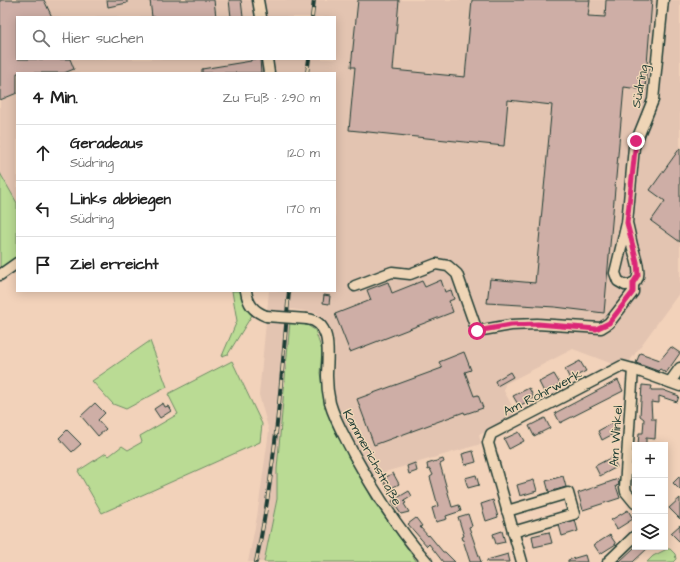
<!DOCTYPE html>
<html lang="de">
<head>
<meta charset="utf-8">
<style>
	:root { --surface:#fff; --page:#f2f2f2; --text:#222; --muted:#767676; --line:#e0e0e0 }
	body { margin:0; font-family:"Architects Daughter",sans-serif; background:var(--page); color:var(--text) }
	.controls { position:absolute; right:12px; bottom:12px; display:grid; overflow:hidden; border-radius:0px; box-shadow:0 2px 10px #0003 }
	.controls button { width:36px; height:36px; display:grid; place-items:center; padding:0; border:0; border-bottom:1px solid var(--line); background:var(--surface); color:var(--text); font:20px sans-serif }
	.stop { position:absolute; width:12px; height:12px; margin:-9px; border:3px solid #db2777; border-radius:50%; background:#fff }
	.stop.end { background:#db2777; border-color:#fff; box-shadow:0 1px 4px #0008 }
	.list { margin:0; padding:0; list-style:none }
	h2 { display:flex; justify-content:space-between; align-items:center; height:52px; margin:0; padding:0 16px; font-size:17px }
	h2 small { font-size:13px; font-weight:400; color:var(--muted) }
	.list li { display:grid; grid-template-columns:26px 1fr auto; gap:12px; align-items:center; box-sizing:border-box; height:56px; padding:0 16px; border-top:1px solid var(--line) }
	.list b { display:block; font-size:15px; white-space:nowrap }
	.list p { margin:0; font-size:13px; white-space:nowrap; color:var(--muted) }
	.list em { font-size:13px; font-style:normal; color:var(--muted) }
	.icon { flex:none; width:22px; height:22px; fill:none; stroke:currentColor; stroke-width:2; stroke-linecap:round; stroke-linejoin:round }
	.map { position:relative; flex:none; width:680px; height:562px; overflow:hidden }
	.search { position:absolute; background:var(--surface); box-shadow:0 2px 10px #0003; left:16px; top:16px; width:320px; height:44px; display:flex; align-items:center; gap:10px; box-sizing:border-box; padding:0 14px; border-radius:0px; color:var(--muted); font-size:15px }
	.panel { position:absolute; background:var(--surface); box-shadow:0 2px 10px #0003; left:16px; top:72px; width:320px; height:220px; border-radius:0px }
	.map>svg:first-child { display:block }
</style>
</head>
<body>
<div class="map">
<svg width="680" height="562" viewBox="0 0 680 562">
	<rect width="100%" height="100%" fill="#f2d2ba"/>
	<filter id="ink" filterUnits="userSpaceOnUse"><feTurbulence type="fractalNoise" baseFrequency=".025" numOctaves="2"/><feDisplacementMap in="SourceGraphic" scale="8" xChannelSelector="R" yChannelSelector="G"/><feConvolveMatrix kernelMatrix="1 2 1 2 8 2 1 2 1" color-interpolation-filters="sRGB"/></filter>
	<g filter="url(#ink)">
		<path fill="#e3c4b1" fill-rule="evenodd" d="M0,0H680V292L629,362L623,361L610,366V363L573,349L505,384L504,391L517,415L479,435L481,444L371,476L339,415L334,396L335,346L330,327L317,313L291,309L277,469V499L264,562H248L257,517L269,431L259,395L269,291H335V73H17V203L0,173ZM17,17H335V59H17Z"/>
		<g fill="#badb94" stroke="#6c8c64">
			<path d="M0,173L17,203V259L0,271Z"/>
			<path d="M232,291H243L245,304L252,315L228,354L222,356L237,321Z"/>
			<path d="M290,322L307,325L315,330L322,351L320,373L324,399L330,419L374,502L417,562H264L277,499V469Z"/>
			<path d="M150,341L167,387L126,409L113,404L92,381Z"/>
			<path d="M232,361L262,424L260,442L102,513L78,471L106,453L109,456L122,446L128,450L142,442L140,436L178,414L168,394Z"/>
			<path d="M667,549H670L675,554L676,559L673,562H647L653,556Z"/>
		</g>
		<g fill="#ceaea6" stroke="#1f3d34">
			<path d="M0,0H44L52,17H17V59H70L74,69L64,73H17V93L0,100Z"/>
			<path d="M107,0H127V3L108,7Z"/>
			<path d="M150,0H214L216,17H152Z"/>
			<path d="M229,0H241L243,17H231Z"/>
			<path d="M358,0H399L393,70L465,77L472,0H590L588,16L605,17L606,0H652L645,90L624,87L604,313L555,307L487,303L490,279L535,283L552,105L508,100L504,146L349,130L355,67H351Z"/>
			<path d="M251,59H260L261,73H202V69L251,61Z"/>
			<path d="M680,148V242L651,221L665,201L650,190Z"/>
			<path d="M441,280L445,292L451,290L454,299L449,301L453,312L350,352L335,314L371,300L367,290L388,282L392,293L422,281L425,287Z"/>
			<path d="M324,295L330,296L329,304L323,303Z"/>
			<path d="M671,347L680,353L666,373L660,369L658,371L636,363L640,353L660,360Z"/>
			<path d="M464,352L471,370L465,372L474,396L478,395L483,408L465,414L464,412L374,445L357,399L442,368L439,362Z"/>
			<path d="M580,361L586,371L570,379L565,369Z"/>
			<path d="M510,372L513,377L497,386L495,381Z"/>
			<path d="M554,374L560,384L544,392L539,382Z"/>
			<path d="M618,380L623,391L560,423L555,413Z"/>
			<path d="M642,385L652,386L651,390H663L679,396L677,402L659,396V403L651,402L652,419H656L655,439L646,438V445H638L639,433H643L644,419L640,416Z"/>
			<path d="M529,388L534,398L519,406L513,396Z"/>
			<path d="M95,403L105,413L98,420L106,429L98,436L81,416Z"/>
			<path d="M163,403L165,407L168,406L171,411L160,418L154,409Z"/>
			<path d="M545,418L550,428L534,436L529,426Z"/>
			<path d="M614,422L619,431L602,440L598,431Z"/>
			<path d="M67,430L81,444L72,452L59,438Z"/>
			<path d="M519,432L524,441L509,449L504,439Z"/>
			<path d="M473,451L476,462L465,465L462,454Z"/>
			<path d="M612,457L617,467L600,476L595,466Z"/>
			<path d="M443,459L444,462L440,464L452,507L459,505L461,511L446,516L447,519L436,522L432,508L438,506L430,477L433,475L430,469L428,470L427,464Z"/>
			<path d="M415,463L417,471L409,474L407,466Z"/>
			<path d="M393,473L399,484L388,490L384,481L386,480L385,478Z"/>
			<path d="M476,475L479,485L468,488L465,478Z"/>
			<path d="M563,476L566,487L549,492L546,481Z"/>
			<path d="M680,476V490L673,483Z"/>
			<path d="M618,479L619,485L616,486L620,498L583,510L578,493Z"/>
			<path d="M534,480L537,491L520,496L517,485Z"/>
			<path d="M409,491L412,496L404,501L406,503L404,504L409,512L401,514L392,501Z"/>
			<path d="M680,498V519L669,508Z"/>
			<path d="M493,500L498,517L486,521L481,504Z"/>
			<path d="M628,510L633,519L617,529L611,520Z"/>
			<path d="M468,514L472,526L469,527L481,562H470L462,537L464,536L458,517Z"/>
			<path d="M416,518L422,526L420,527L428,536L429,535L443,552H445L455,562H443L429,544L427,546L408,524Z"/>
			<path d="M575,520L578,531L562,536L559,525Z"/>
			<path d="M680,525V542L671,533Z"/>
			<path d="M502,531L505,542L496,544L493,534Z"/>
			<path d="M549,532L552,543L534,547L532,536Z"/>
			<path d="M610,535L616,544L600,554L594,545Z"/>
			<path d="M635,547H649L633,562H619Z"/>
			<path d="M508,554L510,562H487V560Z"/>
			<path d="M585,555L587,562H568V560Z"/>
		</g>
		<g fill="none" stroke-linecap="round" stroke-linejoin="round">
			<g stroke="#1f3d34" stroke-width="13">
				<g id="minor">
					<path d="M258,0L261,17"/>
					<path d="M267,59L269,73"/>
					<path d="M627,223C629,230 630,237 632,245C635,257 648,285 625,285L618,281L615,273L627,223L634,147L653,100L663,0"/>
					<path d="M0,275L17,263"/>
					<path d="M355,286L392,272L410,274L436,264L448,266L457,274L477,331L511,325L537,324L601,328L609,323L633,292V283"/>
					<path d="M246,291C248,304 253,311 266,316"/>
					<path d="M307,319C334,322 327,358 327,376C327,385 328,394 330,403C335,421 345,437 353,453C375,493 397,528 427,562"/>
					<path d="M633,369L625,487L626,492L635,503"/>
					<path d="M670,382L680,368"/>
					<path d="M507,511L568,493L574,514L513,532"/>
					<path d="M522,562L488,443L491,434L622,366L633,369L680,386"/>
					<path d="M608,562L635,536"/>
				</g>
			</g>
			<use href="#minor" stroke="#efd5b6" stroke-width="10"/>
			<g stroke="#1f3d34" stroke-width="4">
				<g id="rail">
					<path d="M312,17L314,0"/>
					<path d="M307,73L309,59"/>
					<path d="M256,562C275,473 281,382 289,291"/>
				</g>
			</g>
			<use href="#rail" stroke="#efd5b6" stroke-width="2.5" stroke-dasharray="8" stroke-linecap="butt"/>
			<g stroke="#1f3d34" stroke-width="13" stroke-linecap="butt">
				<path id="minor-bridge" d="M266,316L307,319"/>
			</g>
			<use href="#minor-bridge" stroke="#efd5b6" stroke-width="10"/>
		</g>
	</g>
	<g fill="none" stroke-linecap="round" stroke-linejoin="round" filter="url(#ink)">
		<path stroke="#db2777" stroke-width="5" d="M477,331L511,325L538,324L596,329L609,323L633,292V283L638,275L637,262L627,223L636,141"/>
	</g>
	<g text-anchor="middle" stroke-width="3" stroke-linejoin="round" paint-order="stroke">
		<g font-size="13" fill="#1f3d34" stroke="#efd5b6">
			<text transform="translate(639 86) rotate(-79)" y="5">Südring</text>
			<text transform="translate(542 392) rotate(-27)" y="5">Am Rohrwerk</text>
			<text transform="translate(615 436) rotate(-86)" y="5">Am Winkel</text>
			<text transform="translate(373 457) rotate(61)" y="5">Kammerichstraße</text>
		</g>
	</g>
</svg>
<div class="controls">
<button>+</button>
<button>−</button>
<button><svg class="icon" aria-label="layers" viewBox="0 0 24 24"><path d="M12 4l9 5-9 5-9-5zM3 14l9 5 9-5"/></svg></button>
</div>
<div class="stop" style="left:477px;top:331px"></div>
<div class="stop end" style="left:636px;top:141px"></div>
<div class="search"><svg class="icon" aria-label="search" viewBox="0 0 24 24"><circle cx="10" cy="10" r="6"/><path d="M15 15l6 6"/></svg>Hier suchen</div>
<section class="panel">
<h2>4 Min.<small>Zu Fuß · 290 m</small></h2>
<ul class="list">
<li><svg class="icon" aria-label="ahead" viewBox="0 0 24 24"><path d="M12 20V5M6 11l6-6 6 6"/></svg><div><b>Geradeaus</b><p>Südring</p></div><em>120 m</em></li>
<li><svg class="icon" aria-label="left" viewBox="0 0 24 24"><path d="M17 20v-9H6M10 6l-5 5 5 5"/></svg><div><b>Links abbiegen</b><p>Südring</p></div><em>170 m</em></li>
<li><svg class="icon" aria-label="arrive" viewBox="0 0 24 24"><path d="M6 21V4h12l-3 4 3 4H6"/></svg><div><b>Ziel erreicht</b></div></li>
</ul>
</section>
</div>
</body>
</html>
